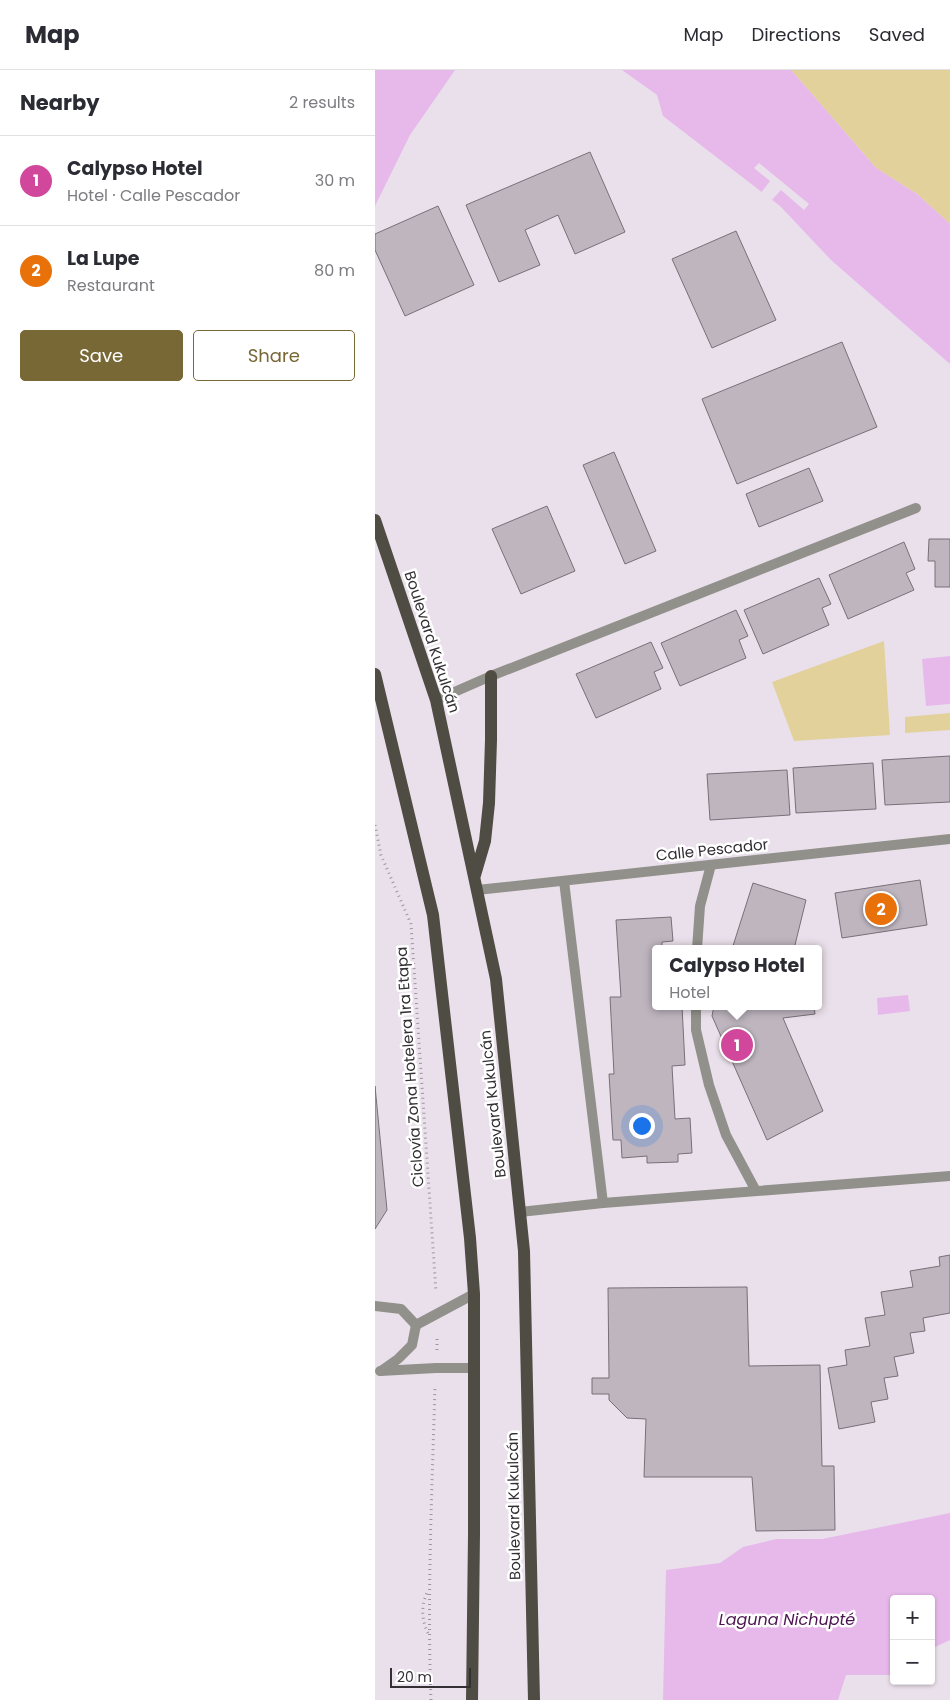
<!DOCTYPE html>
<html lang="en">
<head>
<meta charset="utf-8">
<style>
	:root { --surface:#fff; --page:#f2f2f3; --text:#2b2b33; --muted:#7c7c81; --line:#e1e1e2; --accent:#786836 }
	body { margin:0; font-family:Poppins,sans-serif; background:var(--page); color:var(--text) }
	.controls { position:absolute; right:15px; bottom:15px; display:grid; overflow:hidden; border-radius:5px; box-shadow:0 1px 4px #0004 }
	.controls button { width:45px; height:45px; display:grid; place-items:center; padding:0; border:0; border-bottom:1px solid var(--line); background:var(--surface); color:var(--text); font:25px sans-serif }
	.scale { position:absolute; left:15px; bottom:12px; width:81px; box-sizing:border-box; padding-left:5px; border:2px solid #332f33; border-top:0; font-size:14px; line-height:18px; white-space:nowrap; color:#332f33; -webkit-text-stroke:4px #fff; paint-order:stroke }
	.you { position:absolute; left:266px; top:1055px; width:18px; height:18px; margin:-12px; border:4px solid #fff; border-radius:50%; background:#1a73e8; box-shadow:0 0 0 8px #1a73e833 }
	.badge { display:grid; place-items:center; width:32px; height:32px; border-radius:50%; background:var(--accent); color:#fff; font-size:16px; font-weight:700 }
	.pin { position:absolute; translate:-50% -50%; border:2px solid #fff; box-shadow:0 1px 5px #0006 }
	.popup { position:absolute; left:277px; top:875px; width:170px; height:65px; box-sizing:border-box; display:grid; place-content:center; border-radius:5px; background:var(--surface); filter:drop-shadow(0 1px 4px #0005); font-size:16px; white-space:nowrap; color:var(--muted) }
	.popup b { font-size:19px; color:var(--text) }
	.popup::after { content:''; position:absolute; left:50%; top:100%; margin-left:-10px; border:10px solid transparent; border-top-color:var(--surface) }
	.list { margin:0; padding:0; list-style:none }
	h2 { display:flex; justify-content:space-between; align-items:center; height:65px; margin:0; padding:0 20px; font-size:21px }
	h2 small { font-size:16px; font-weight:400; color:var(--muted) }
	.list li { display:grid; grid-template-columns:32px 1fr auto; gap:15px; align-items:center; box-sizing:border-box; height:90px; padding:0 20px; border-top:1px solid var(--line) }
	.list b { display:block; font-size:19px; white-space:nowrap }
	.list p { margin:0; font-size:16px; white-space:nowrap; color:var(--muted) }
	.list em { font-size:16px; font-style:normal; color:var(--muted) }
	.actions { display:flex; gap:10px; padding:15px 20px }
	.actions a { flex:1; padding:11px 0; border:1px solid var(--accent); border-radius:5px; text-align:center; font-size:18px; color:var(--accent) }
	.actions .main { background:var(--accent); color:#fff }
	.map { position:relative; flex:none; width:575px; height:1630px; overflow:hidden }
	header { display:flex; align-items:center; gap:30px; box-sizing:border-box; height:70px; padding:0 25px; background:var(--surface); border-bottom:1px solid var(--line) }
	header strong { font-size:24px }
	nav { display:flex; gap:28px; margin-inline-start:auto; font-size:18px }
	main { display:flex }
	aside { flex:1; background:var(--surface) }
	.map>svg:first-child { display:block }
</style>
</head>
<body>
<header>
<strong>Map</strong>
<nav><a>Map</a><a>Directions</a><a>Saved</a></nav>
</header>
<main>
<aside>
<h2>Nearby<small>2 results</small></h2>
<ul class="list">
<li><span class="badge" style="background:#d1479c">1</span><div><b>Calypso Hotel</b><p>Hotel · Calle Pescador</p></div><em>30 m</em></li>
<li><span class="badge" style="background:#e8710a">2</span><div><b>La Lupe</b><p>Restaurant</p></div><em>80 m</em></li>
</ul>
<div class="actions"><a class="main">Save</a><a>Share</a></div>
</aside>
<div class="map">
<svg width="575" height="1630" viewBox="0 0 575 1630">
	<rect width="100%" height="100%" fill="#eae0eb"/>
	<g fill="#e2d19b">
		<path d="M416,0H575V154L542,124L501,98Z"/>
		<path d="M509,571L515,665L419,671L397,612Z"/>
		<path d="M575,643V660L530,663V647Z"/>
	</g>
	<g fill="#e7b9eb">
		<path d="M0,0H80L35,65L0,136Z"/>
		<path d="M247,0H416L501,98L542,124L575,154V294L456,190L405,136L288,46L282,25Z"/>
		<path d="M575,586V634L551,636L547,589Z"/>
		<path d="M533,925L535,941L503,945L502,928Z"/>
		<path d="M575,1443V1570L556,1579V1529H519V1605H471L463,1630H288L291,1500L345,1493L368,1477L401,1469H447Z"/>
	</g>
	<path fill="#eae0eb" d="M384,93L434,134L429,140L406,120L395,132L385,124L395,111L379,98Z"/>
	<g fill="#beb5bf" stroke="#786f79">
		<path d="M215,82L250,162L200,184L183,145L150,160L165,195L124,212L91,135Z"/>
		<path d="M63,136L99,215L30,246L0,180V164Z"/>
		<path d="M361,161L401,250L337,278L297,189Z"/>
		<path d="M467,272L502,357L362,414L327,329Z"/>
		<path d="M239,382L281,481L250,494L208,395Z"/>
		<path d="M434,398L448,431L384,457L371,424Z"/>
		<path d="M172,436L200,501L146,524L117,459Z"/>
		<path d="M554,469H575V517H560V491H553Z"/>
		<path d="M529,472L540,499L531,503L539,520L473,549L454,505Z"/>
		<path d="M444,508L456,534L447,538L454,555L388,584L369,540Z"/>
		<path d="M361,540L373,566L364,570L371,588L305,616L286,573Z"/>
		<path d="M276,572L288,598L279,602L286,619L221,648L201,604Z"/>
		<path d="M575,686V732L510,735L507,690Z"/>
		<path d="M498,693L501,739L421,743L418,698Z"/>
		<path d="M412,700L415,745L335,750L332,704Z"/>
		<path d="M545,810L552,855L467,868L460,823Z"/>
		<path d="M378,813L431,830L419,879H357Z"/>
		<path d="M296,847L298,871L287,872V879H281V936H307L310,995L297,996L300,1049L315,1048L317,1083L303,1084V1092L272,1093V1086L247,1088L246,1070H238L234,1004H239L235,927H246L241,850Z"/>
		<path d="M339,936H439L440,944L408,948L448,1041L392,1070L337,946Z"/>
		<path d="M0,1016L12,1140L0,1159Z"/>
		<path d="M575,1185V1243L548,1248L550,1261L535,1263L539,1283L519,1287L523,1306L509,1308L513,1329L496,1332L500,1352L464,1359L453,1298L472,1295L470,1280L495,1276L490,1248L510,1245L506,1222L538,1217L535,1201L565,1196L564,1187Z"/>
		<path d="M372,1217L374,1296L445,1295L447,1396H459L460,1460L381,1461L377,1407H269L271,1349L252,1348L234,1330V1324H217V1308H234L233,1218Z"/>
	</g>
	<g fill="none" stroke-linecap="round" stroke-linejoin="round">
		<g stroke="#9c959d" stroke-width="3" stroke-dasharray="1 4" stroke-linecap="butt">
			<path d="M0,755L6,785L36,854L61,1222"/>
			<path d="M62,1280V1266"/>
			<path d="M53,1563C46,1549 46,1534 53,1521"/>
			<path d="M56,1630C52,1525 57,1421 60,1316"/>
		</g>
		<g stroke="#91908a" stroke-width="10">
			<path d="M189,811L228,1133"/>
			<path d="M322,879L325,836L336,795"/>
			<path d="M321,936V960L334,1015L351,1065L381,1121"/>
			<path d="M0,1236L26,1239L41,1255L99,1224"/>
			<path d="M5,1301L61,1298H99"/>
			<path d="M6,1301L23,1289L37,1275L41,1255"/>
		</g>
		<g stroke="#91908a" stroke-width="10">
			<path d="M61,630L116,606L541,438"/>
			<path d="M102,820L575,769"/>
			<path d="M145,1142L228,1133L575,1106"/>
		</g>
		<g stroke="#4f4c43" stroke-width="12">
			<path d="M0,450L61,630L121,909L149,1181L159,1630"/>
			<path d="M0,604L58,845L95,1168L99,1224V1464L97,1630"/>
			<path d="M100,805L110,771L114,733L116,670V606"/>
		</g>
	</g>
	<g text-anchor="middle" stroke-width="5" stroke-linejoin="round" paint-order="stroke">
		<g font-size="15" fill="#332f33" stroke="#fff">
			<text transform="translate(57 572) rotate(72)" y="5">Boulevard Kukulcán</text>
			<text transform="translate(337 780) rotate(-6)" y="5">Calle Pescador</text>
			<text transform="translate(35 997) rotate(-94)" y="5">Ciclovía Zona Hotelera 1ra Etapa</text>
			<text transform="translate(118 1034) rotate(-96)" y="5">Boulevard Kukulcán</text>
			<text transform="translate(139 1436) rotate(-91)" y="5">Boulevard Kukulcán</text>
		</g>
		<g font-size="16" font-style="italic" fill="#4b1451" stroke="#fff">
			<text x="412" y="1555">Laguna Nichupté</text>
		</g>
	</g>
</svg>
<div class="controls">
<button>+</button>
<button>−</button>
</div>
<div class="scale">20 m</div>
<div class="you"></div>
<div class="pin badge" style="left:362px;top:975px;background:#d1479c">1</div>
<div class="popup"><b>Calypso Hotel</b>Hotel</div>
<div class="pin badge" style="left:506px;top:839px;background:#e8710a">2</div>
</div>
</main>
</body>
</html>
